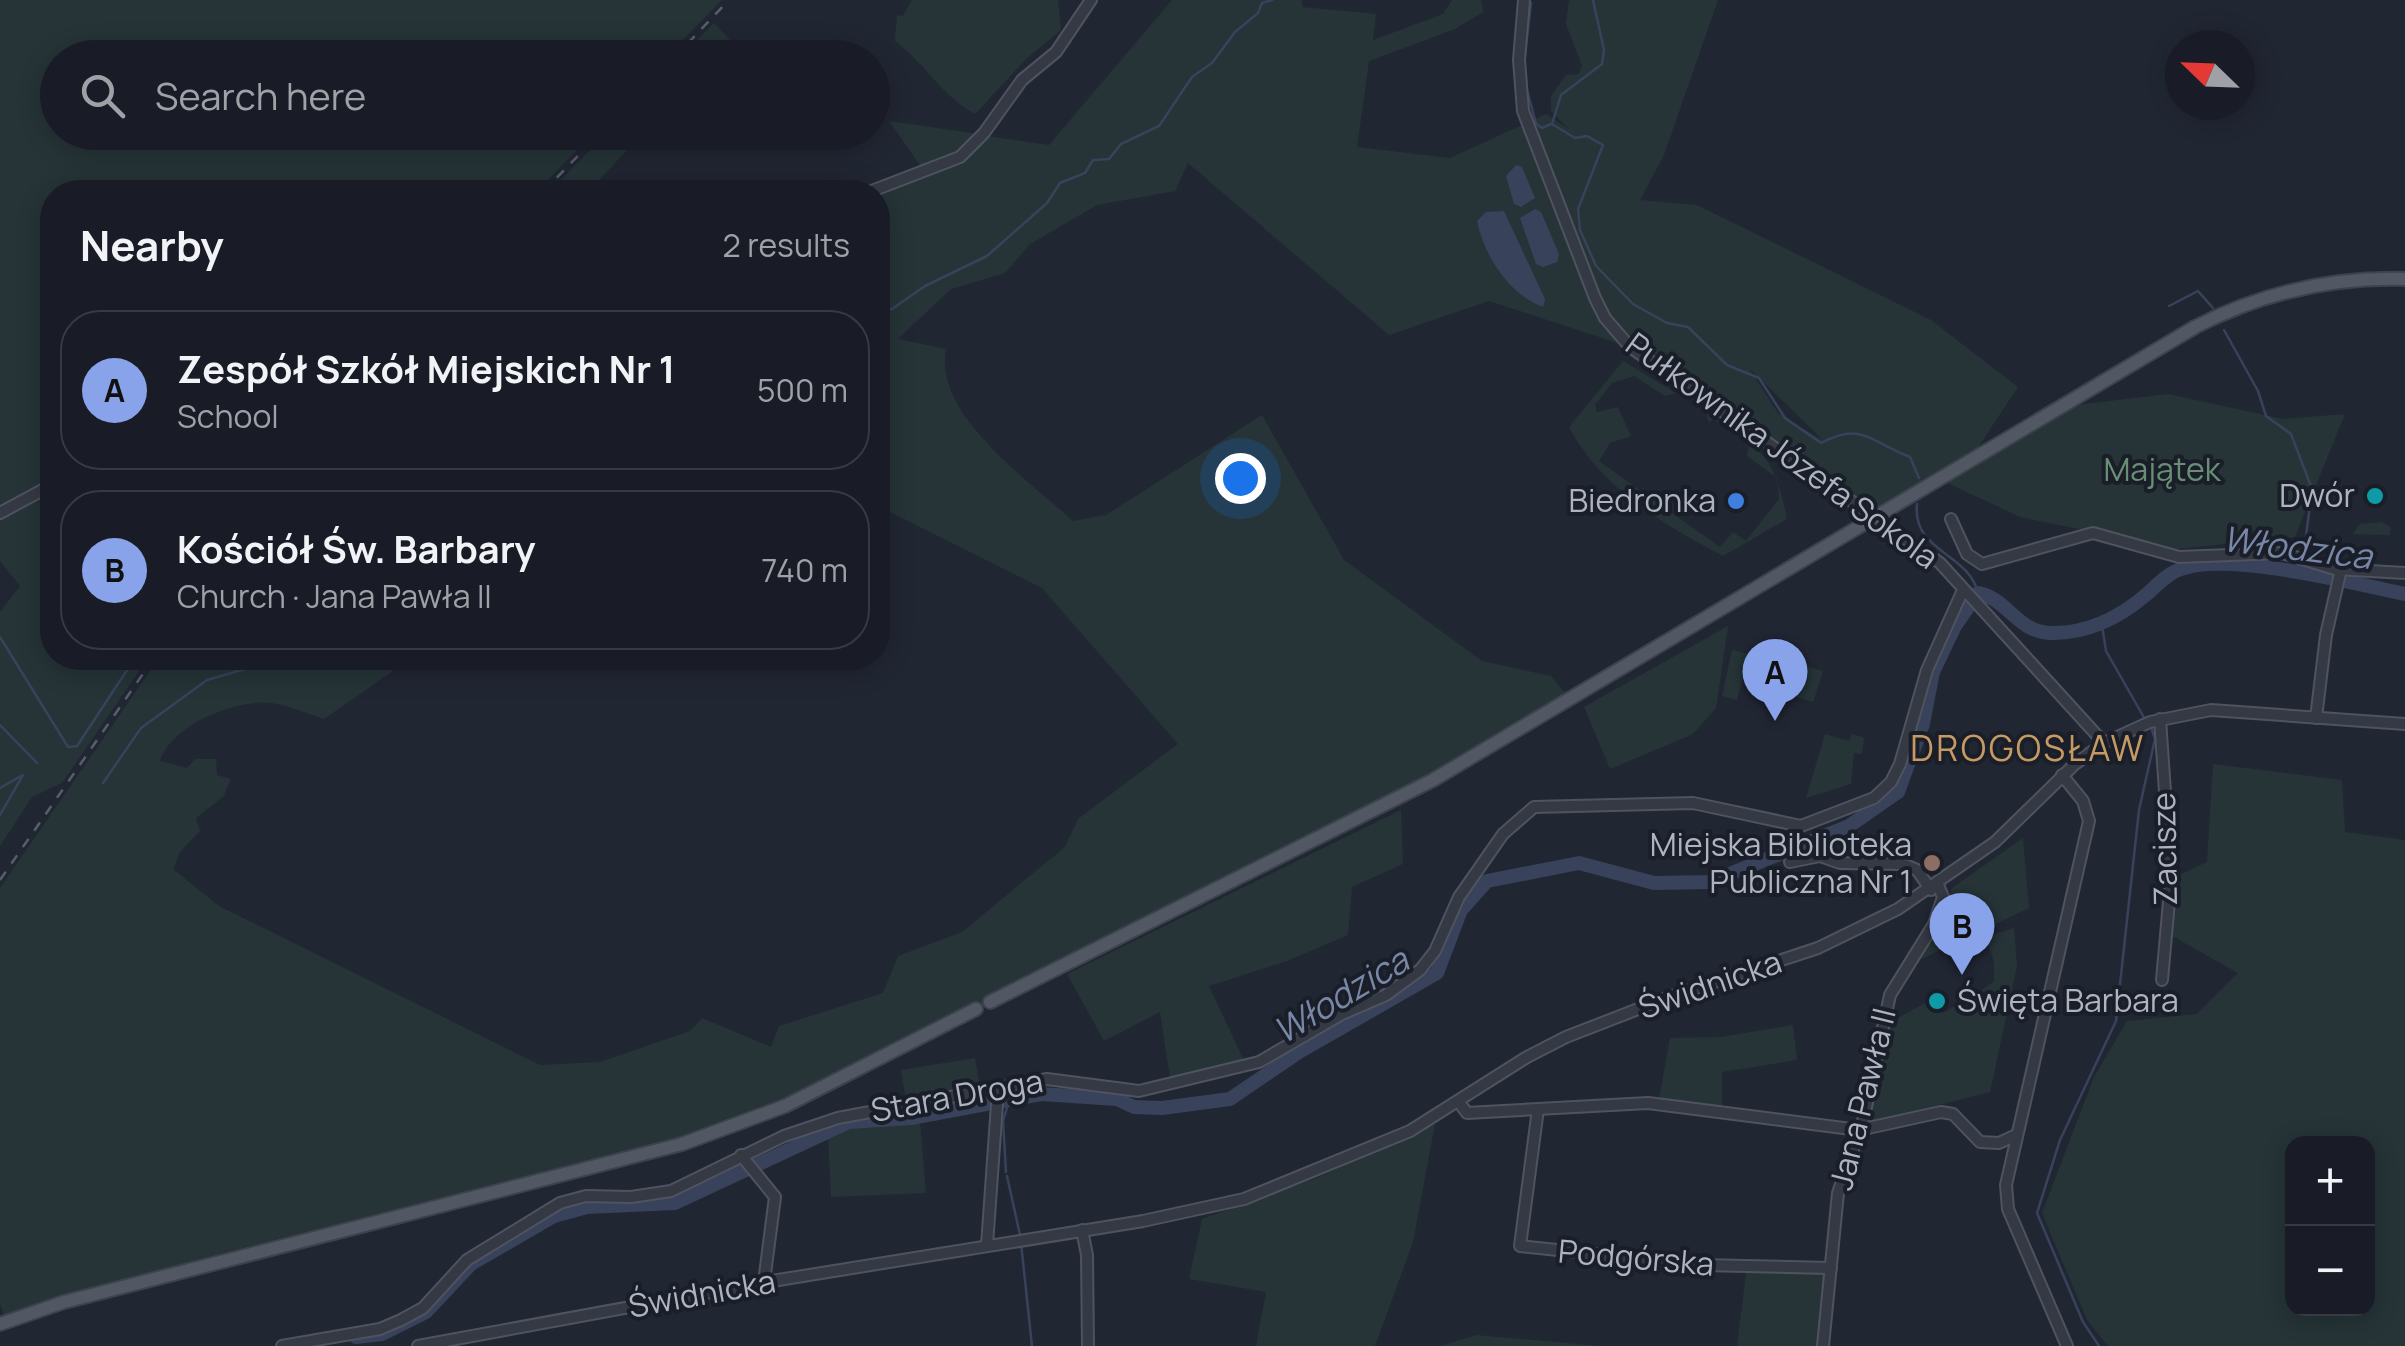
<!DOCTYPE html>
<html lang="en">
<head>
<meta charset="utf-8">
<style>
	:root { --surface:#191c26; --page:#22252e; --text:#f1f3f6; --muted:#9fa1a7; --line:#373a43; --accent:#89a3eb }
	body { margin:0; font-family:Manrope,sans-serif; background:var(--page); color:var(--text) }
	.controls { position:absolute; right:30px; bottom:30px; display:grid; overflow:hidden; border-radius:20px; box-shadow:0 5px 25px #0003 }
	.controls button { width:90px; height:90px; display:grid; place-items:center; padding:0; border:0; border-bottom:2px solid var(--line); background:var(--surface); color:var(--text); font:50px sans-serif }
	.compass { position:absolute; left:2165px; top:30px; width:90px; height:90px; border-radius:50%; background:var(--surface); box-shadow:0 5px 25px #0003; rotate:293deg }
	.you { position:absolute; left:1240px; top:478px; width:35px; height:35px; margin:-25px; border:8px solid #fff; border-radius:50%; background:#1a73e8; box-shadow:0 0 0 15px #1a73e833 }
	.badge { display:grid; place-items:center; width:65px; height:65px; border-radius:50%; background:var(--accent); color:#111; font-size:32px; font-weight:700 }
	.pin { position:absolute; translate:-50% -82px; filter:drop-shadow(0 2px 5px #0008) }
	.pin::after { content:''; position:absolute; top:52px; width:35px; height:30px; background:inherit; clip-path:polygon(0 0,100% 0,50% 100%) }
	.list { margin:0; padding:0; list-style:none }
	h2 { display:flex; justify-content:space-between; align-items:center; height:130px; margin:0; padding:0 40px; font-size:42px }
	h2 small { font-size:32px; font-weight:400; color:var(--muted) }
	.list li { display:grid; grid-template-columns:65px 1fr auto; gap:30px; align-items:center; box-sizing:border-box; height:160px; margin:0 20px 20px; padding:0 20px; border:2px solid var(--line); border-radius:40px }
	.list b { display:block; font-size:38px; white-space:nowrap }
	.list p { margin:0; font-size:32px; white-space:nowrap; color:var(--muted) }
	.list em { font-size:32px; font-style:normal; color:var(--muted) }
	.icon { flex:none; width:55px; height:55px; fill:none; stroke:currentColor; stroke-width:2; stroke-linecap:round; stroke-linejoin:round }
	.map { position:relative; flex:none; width:2405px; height:1346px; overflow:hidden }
	.search { position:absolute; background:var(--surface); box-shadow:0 5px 25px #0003; left:40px; top:40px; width:850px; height:110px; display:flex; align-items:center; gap:25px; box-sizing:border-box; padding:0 35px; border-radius:55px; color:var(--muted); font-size:38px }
	.panel { position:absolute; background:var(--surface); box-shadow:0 5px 25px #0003; left:40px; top:180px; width:850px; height:490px; border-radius:40px }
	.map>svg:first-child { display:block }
</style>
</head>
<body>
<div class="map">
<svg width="2405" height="1346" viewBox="0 0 2405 1346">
	<rect width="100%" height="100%" fill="#212633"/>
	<g fill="#263437" fill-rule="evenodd">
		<path d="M0,0H722L666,57L58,58V132L594,133L536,192H52V658H148L62,783L32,797L0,846V612L20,586L0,561Z"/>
		<path d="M912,0H1058L1061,30L1026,59L975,114C941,96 925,63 895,41L897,15L903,16Z"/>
		<path d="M1172,0H1302V7L1376,14L1373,40L1443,14L1452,0H1481L1483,12L1455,29L1369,61L1357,147L1450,158L1546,114L1569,129L1551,111V96L1566,75L1579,74L1582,66L1566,24L1569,0H1718L1664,155L1640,200L1697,205L1931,320L2018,387L1971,458L2059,407L2168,394L2283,419L2345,414L2295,537L2176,549L2020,517L1939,479L1875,517L1630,347L1489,301L1389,335L1188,163L1175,191L1097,205L1030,244L1005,273L951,289L898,339L946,349C933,415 1029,480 1073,521L1106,515L1262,415L1344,560L1482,661L1551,676L1570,699L1433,780L1306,836L976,1009L970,1004L783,1098L679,1137L200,1259L4,1314L0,1304V888L159,658H258L263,662L270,658H426L400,666L324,719C308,714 288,705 271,703C235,699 171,725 160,761L187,768L195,759H216L217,775L231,779L224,796L196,818L200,831L180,852L173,869L219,906L540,1065L600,1062L690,1031L702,1018L771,1047L779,1026L883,993L898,956L962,932L1065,847L1078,819L1178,744L1042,588L878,506L877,192L959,162L987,136L1049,145ZM1749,368L1824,441L1778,413Z"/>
		<path d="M714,23L746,57H680Z"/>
		<path d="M889,121L979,134L964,148L922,168Z"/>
		<path d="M607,133H654L627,150L588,192H549Z"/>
		<path d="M1623,361L1676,393L1665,396L1634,376L1612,383L1595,405L1597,412L1618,407L1631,436L1610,443L1599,461L1720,547L1733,532L1746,541L1779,499L1777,478L1747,456L1749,443L1713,419L1709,423L1706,413C1762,451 1773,451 1787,519L1723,556C1664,525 1601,488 1569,427Z"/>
		<path d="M2381,522L2391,527L2390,535L2353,534L2360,524Z"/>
		<path d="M1728,626L1716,708L1693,734L1610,769L1584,707Z"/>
		<path d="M1732,650L1749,654L1737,700L1722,696Z"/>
		<path d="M1772,655L1823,671L1813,702L1762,686Z"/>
		<path d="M1825,734L1849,741L1852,734L1864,738L1862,754L1854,753L1851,784L1806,798Z"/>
		<path d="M2213,764L2342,780L2345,832L2405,840V1346H2108L2087,1320L2042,1213L2094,1077L2127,1021L2197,1014L2238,973L2165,932L2171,879L2207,862ZM2292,1144H2368V1308H2292Z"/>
		<path d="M1401,810L1403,864L1352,887L1348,935L1287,961L1209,986L1247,1067L1171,1084L1160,1012L1104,1041L1067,974Z"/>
		<path d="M2023,838L2029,908L1917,961L1939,927L1952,888Z"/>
		<path d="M2014,928L2017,966L1990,1092L1868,1123L1892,1021L1931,1000L1943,1013L1994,982V961L1985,937Z"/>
		<path d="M1793,1025L1797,1060L1722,1072V1107L1659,1099L1670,1038L1720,1037Z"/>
		<path d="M975,1058L980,1088L906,1100L901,1070Z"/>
		<path d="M911,1118L920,1122L926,1193L831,1197L828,1136L834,1127Z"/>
		<path d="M1435,1124L1413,1242L1375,1346H1256L1266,1292L1189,1279L1202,1219L1319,1177Z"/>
		<path d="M1747,1266L1831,1268L1824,1346H1737Z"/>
		<path d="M1477,1335L1600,1346H1440Z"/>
	</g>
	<g fill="#38425b">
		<path d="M1516,165L1522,167L1535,198L1521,207L1514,204L1506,176Z"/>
		<path d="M1535,209L1541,212L1559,254L1557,262L1543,267L1536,264L1520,218Z"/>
		<path d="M1504,211L1545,299L1543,307C1508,294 1484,255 1477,221L1486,212Z"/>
	</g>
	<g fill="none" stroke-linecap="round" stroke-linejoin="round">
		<g stroke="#38425b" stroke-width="2.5">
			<path d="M1524,63L1531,3"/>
			<path d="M1526,86L1536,124L1542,128L1551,124"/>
			<path d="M1552,124L1575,138L1587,136L1603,145L1578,209L1580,230L1596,266L1633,304L1667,323L1688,327L1727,365L1759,378L1785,418L1821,443C1863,421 1870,442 1910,457L1919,478"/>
			<path d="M1552,124L1561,95L1602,64L1604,50L1593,0"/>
			<path d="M2169,306L2198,291L2213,308"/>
			<path d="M878,312L892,309L925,286L987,256L1047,203L1060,183L1085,173L1093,160L1109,159L1121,144L1159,126L1192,77L1212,63L1235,32L1258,13L1262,3L1272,0"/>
			<path d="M2224,330L2258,391L2266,416L2291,434L2312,489L2304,552"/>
			<path d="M1917,504C1912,552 1968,552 1978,593"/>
			<path d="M2291,571L2294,562"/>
			<path d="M2102,625L2106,651L2146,721"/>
			<path d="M0,637L68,747L77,746L135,658"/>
			<path d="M0,725L37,763"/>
			<path d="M103,783L141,728L207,680L283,658"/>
			<path d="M0,788L21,776"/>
			<path d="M0,815L23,775"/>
			<path d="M1006,1172L1003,1121L1009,1101"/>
			<path d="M1007,1176L1020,1235"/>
			<path d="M1021,1243L1032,1346"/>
			<path d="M2099,1346L2083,1322L2037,1213L2060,1140L2116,1021L2139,810L2155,739L2151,727"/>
		</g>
		<path stroke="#38425b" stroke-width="14" d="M356,1337L382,1334L426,1312L471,1264L554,1216L587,1207L675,1203L849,1122L911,1118L1041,1094L1117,1099L1134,1107L1162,1108L1230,1099L1299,1052L1437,973L1461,910L1487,881L1579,863L1654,883L1710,882L1849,826L1898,792L1923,724L1933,672L1955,626L1978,593C2007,598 2017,632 2050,633C2088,634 2119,618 2147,594C2158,584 2169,572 2184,568C2233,553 2353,583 2405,594"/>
		<g stroke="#4e535f" stroke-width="14">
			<g id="minor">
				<path d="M1524,0L1519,60L1523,111L1595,298L1605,318L1630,347L1940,563L2104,743"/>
				<path d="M869,192L960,157L984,133L1022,80L1056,52L1091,0"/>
				<path d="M0,513L52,485"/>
				<path d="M1951,519L1967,554L1982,564L2093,533L2179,557L2282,553L2335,569L2405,573"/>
				<path d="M2316,718L2326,635L2341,569"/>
				<path d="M2160,719L2171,879L2162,980"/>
				<path d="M2062,775L2083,801L2089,821L2006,1185L2008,1209L2067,1346"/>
				<path d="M1790,862L1820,856L1840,863L1903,864L1917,870L1931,890"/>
				<path d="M1458,1101L1467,1113L1648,1103L1859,1130L1941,1112L1953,1114L1980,1142L1999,1143L2014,1136"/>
				<path d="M1538,1109L1520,1246L1701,1265L1831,1268"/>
				<path d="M741,1155L775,1197L764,1282"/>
				<path d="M1082,1230L1087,1255L1088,1346"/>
				<path d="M987,1245L998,1090"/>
				<path d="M282,1346L380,1329L401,1320L423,1308L467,1260L560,1203L586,1196L631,1197L671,1191L784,1136L838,1118L1047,1079L1139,1091L1259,1062L1342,1014L1386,995L1420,970L1435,951L1459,897L1503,834L1534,807L1693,803L1801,826L1874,798L1891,782L1900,764L1927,670L1963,590"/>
				<path d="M418,1346L772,1281L1143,1221L1244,1199L1410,1131L1527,1057L1566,1037L1669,997L1818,948L1898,909L1995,842L2075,764L2104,743L2150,722L2211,710L2405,724"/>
				<path d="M1823,1346L1838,1193L1863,1121L1890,995L1934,924L1943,897L1938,885"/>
			</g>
		</g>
		<g stroke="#3d424d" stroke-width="16">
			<g id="major">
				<path d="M990,1002L1433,780L2195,327C2261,293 2330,277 2405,279"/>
				<path d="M0,1324L64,1302L682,1144L785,1106L976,1009"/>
			</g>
		</g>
		<use href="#minor" stroke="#343944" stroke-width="10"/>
		<use href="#major" stroke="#525764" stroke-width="12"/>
		<g stroke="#585e6c" stroke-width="2.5" stroke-dasharray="10 10" stroke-linecap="butt">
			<path d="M674,58L729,0"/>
			<path d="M543,192L601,132"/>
			<path d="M0,880L154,658"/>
		</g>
	</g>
	<g fill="#0f9aa8" stroke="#1a1e28" stroke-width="4">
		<circle cx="2375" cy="496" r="10"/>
		<circle cx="1937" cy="1001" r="10"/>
	</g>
	<circle fill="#3f7fe0" stroke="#1a1e28" stroke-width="4" cx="1736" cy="501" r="10"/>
	<circle fill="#8d6e63" stroke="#1a1e28" stroke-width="4" cx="1932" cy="863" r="10"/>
	<g text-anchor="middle" stroke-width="8" stroke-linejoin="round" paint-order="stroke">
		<g font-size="32" fill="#aeb3c1" stroke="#1a1e28">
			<text transform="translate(1782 451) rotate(36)" y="11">Pułkownika Józefa Sokola</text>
			<text transform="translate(2165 849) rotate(-91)" y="11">Zacisze</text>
			<text transform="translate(1710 985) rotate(-19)" y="11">Świdnicka</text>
			<text transform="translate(957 1096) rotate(-10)" y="11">Stara Droga</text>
			<text transform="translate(1863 1099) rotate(-76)" y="11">Jana Pawła II</text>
			<text transform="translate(1636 1258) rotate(5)" y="11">Podgórska</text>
			<text transform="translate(702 1294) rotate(-10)" y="11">Świdnicka</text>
		</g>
		<g font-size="32" fill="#698e76" stroke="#1a1e28">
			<text x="2162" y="481">Majątek</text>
		</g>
		<g font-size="32" fill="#aeb3c1" stroke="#1a1e28" text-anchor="end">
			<text x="2355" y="507">Dwór</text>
			<text x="1716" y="512">Biedronka</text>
			<text x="1912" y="856">Miejska Biblioteka<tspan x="1912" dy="37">Publiczna Nr 1</tspan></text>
			<text x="1957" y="1012" text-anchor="start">Święta Barbara</text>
		</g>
		<g font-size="35" font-style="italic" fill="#7987a6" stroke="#1a1e28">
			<text transform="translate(2297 548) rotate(7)" y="12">Włodzica</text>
			<text transform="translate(1341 996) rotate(-31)" y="12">Włodzica</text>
		</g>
		<g font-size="35" letter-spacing="2.5" fill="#c69a64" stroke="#1a1e28">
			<text x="2028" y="761">DROGOSŁAW</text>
		</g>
	</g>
</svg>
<div class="controls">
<button>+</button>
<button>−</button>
</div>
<svg class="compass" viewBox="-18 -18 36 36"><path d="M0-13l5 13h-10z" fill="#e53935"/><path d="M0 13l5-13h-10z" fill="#9fa1a7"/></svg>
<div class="you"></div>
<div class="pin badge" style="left:1775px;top:721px">A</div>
<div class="pin badge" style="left:1962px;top:975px">B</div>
<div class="search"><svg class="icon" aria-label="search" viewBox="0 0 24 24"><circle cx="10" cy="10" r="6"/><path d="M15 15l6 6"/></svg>Search here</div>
<section class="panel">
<h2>Nearby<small>2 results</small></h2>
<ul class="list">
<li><span class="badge">A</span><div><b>Zespół Szkół Miejskich Nr 1</b><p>School</p></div><em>500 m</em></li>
<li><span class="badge">B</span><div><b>Kościół Św. Barbary</b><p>Church · Jana Pawła II</p></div><em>740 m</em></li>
</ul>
</section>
</div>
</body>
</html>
